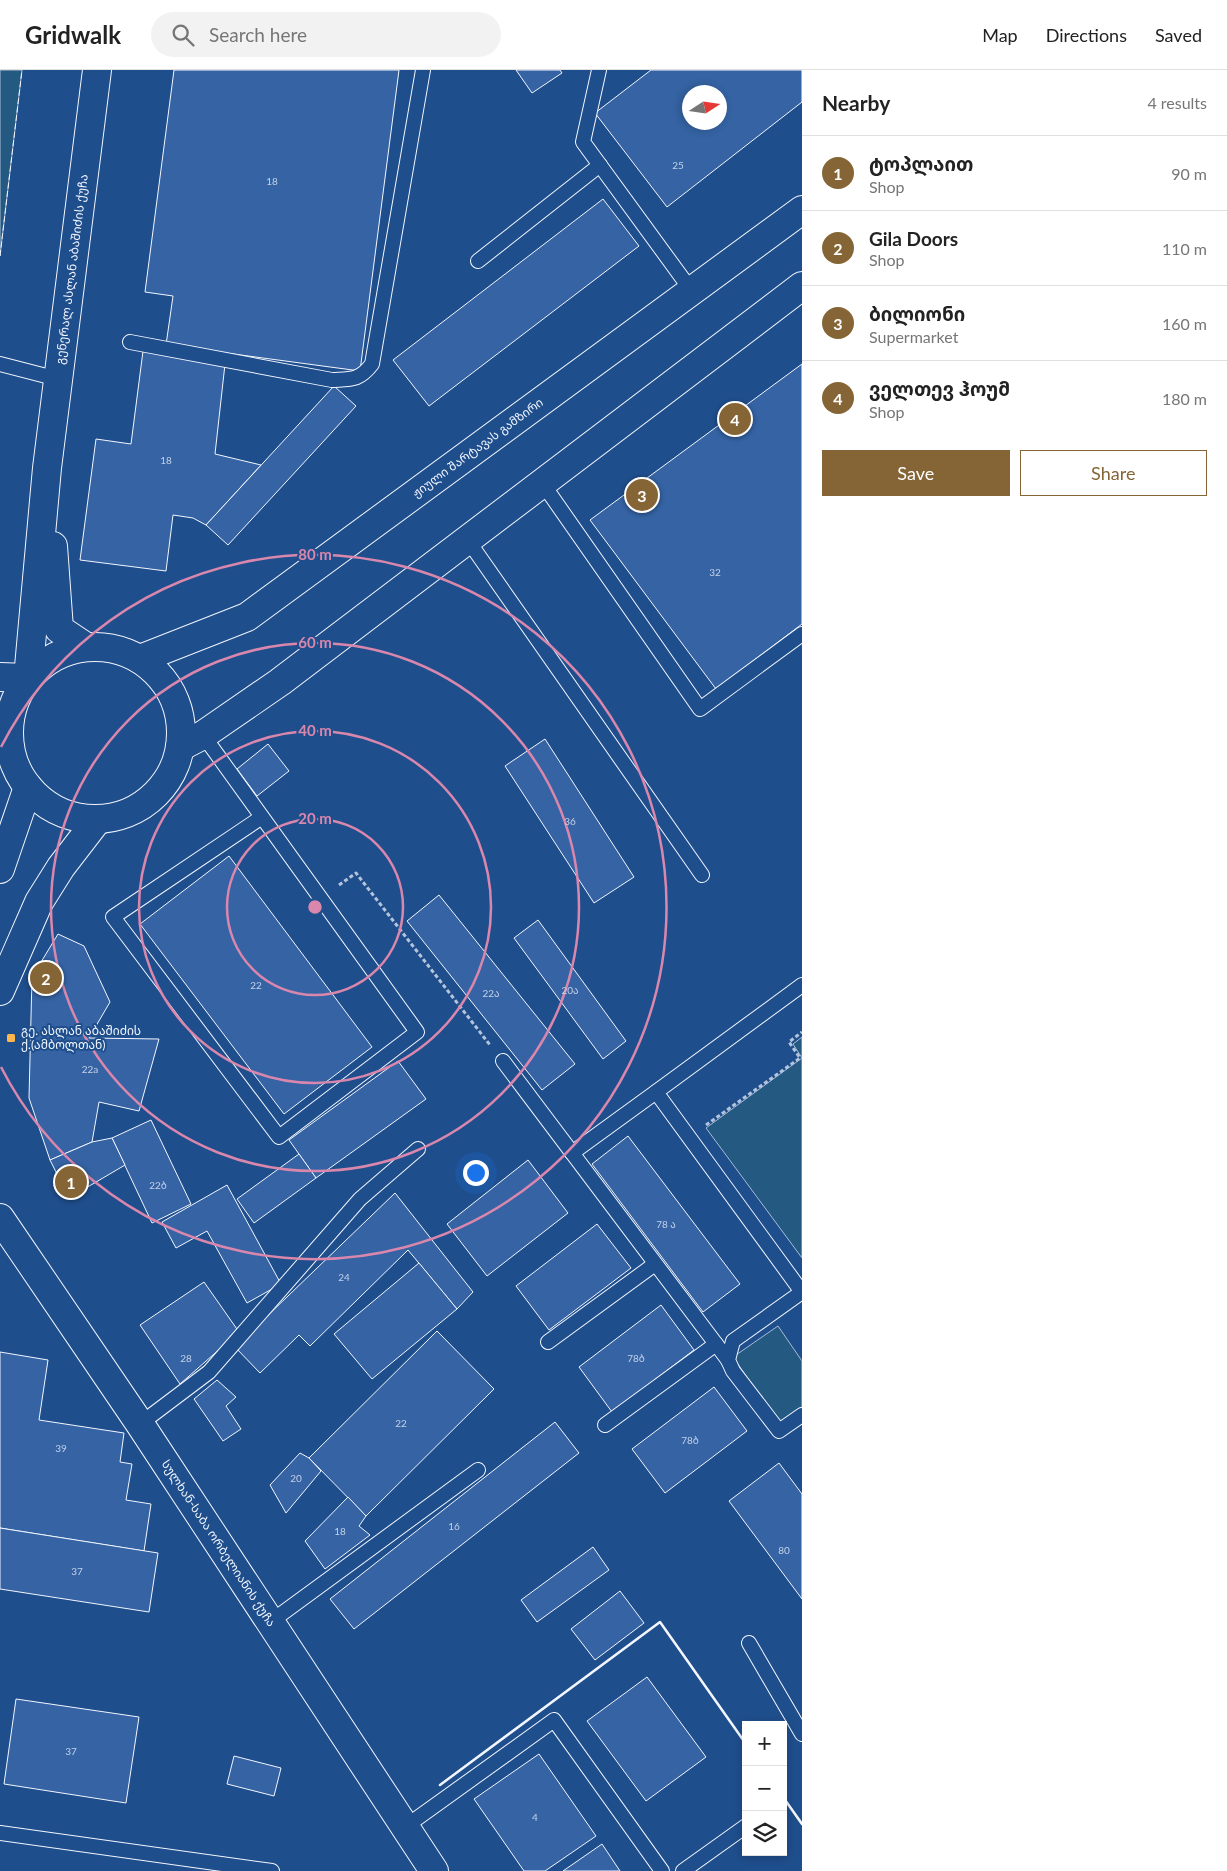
<!DOCTYPE html>
<html lang="en">
<head>
<meta charset="utf-8">
<style>
	:root { --surface:#fff; --page:#f2f2f2; --text:#222; --muted:#767676; --line:#e0e0e0; --accent:#856535 }
	body { margin:0; font-family:Lato,"Noto Sans Georgian",sans-serif; background:var(--page); color:var(--text) }
	.controls { position:absolute; right:15px; bottom:15px; display:grid; overflow:hidden; border-radius:0px; box-shadow:0 2px 8px #0003 }
	.controls button { width:45px; height:45px; display:grid; place-items:center; padding:0; border:0; border-bottom:1px solid var(--line); background:var(--surface); color:var(--text); font:25px sans-serif }
	.compass { position:absolute; left:682px; top:15px; width:45px; height:45px; border-radius:50%; background:var(--surface); box-shadow:0 2px 8px #0003; rotate:78deg }
	.you { position:absolute; left:475px; top:1102px; width:18px; height:18px; margin:-12px; border:4px solid #fff; border-radius:50%; background:#1a73e8; box-shadow:0 0 0 8px #1a73e833 }
	.badge { display:grid; place-items:center; width:32px; height:32px; border-radius:50%; background:var(--accent); color:#fff; font-size:16px; font-weight:700 }
	.pin { position:absolute; translate:-50% -50%; border:2px solid #fff; box-shadow:0 1px 5px #0006 }
	.list { margin:0; padding:0; list-style:none }
	h2 { display:flex; justify-content:space-between; align-items:center; height:65px; margin:0; padding:0 20px; font-size:21px }
	h2 small { font-size:16px; font-weight:400; color:var(--muted) }
	.list li { display:grid; grid-template-columns:32px 1fr auto; gap:15px; align-items:center; box-sizing:border-box; height:75px; padding:0 20px; border-top:1px solid var(--line) }
	.list b { display:block; font-size:19px; white-space:nowrap }
	.list p { margin:0; font-size:16px; white-space:nowrap; color:var(--muted) }
	.list em { font-size:16px; font-style:normal; color:var(--muted) }
	.actions { display:flex; gap:10px; padding:15px 20px }
	.actions a { flex:1; padding:11px 0; border:1px solid var(--accent); border-radius:0px; text-align:center; font-size:18px; color:var(--accent) }
	.actions .main { background:var(--accent); color:#fff }
	.icon { flex:none; width:28px; height:28px; fill:none; stroke:currentColor; stroke-width:2; stroke-linecap:round; stroke-linejoin:round }
	.map { position:relative; flex:none; width:802px; height:1801px; overflow:hidden }
	header { display:flex; align-items:center; gap:30px; box-sizing:border-box; height:70px; padding:0 25px; background:var(--surface); border-bottom:1px solid var(--line) }
	header strong { font-size:24px }
	nav { display:flex; gap:28px; margin-inline-start:auto; font-size:18px }
	.search { width:350px; height:45px; background:var(--page); display:flex; align-items:center; gap:12px; box-sizing:border-box; padding:0 18px; border-radius:28px; color:var(--muted); font-size:19px }
	main { display:flex }
	aside { flex:1; background:var(--surface) }
	.map>svg:first-child { display:block }
</style>
</head>
<body>
<header>
<strong>Gridwalk</strong>
<div class="search"><svg class="icon" aria-label="search" viewBox="0 0 24 24"><circle cx="10" cy="10" r="6"/><path d="M15 15l6 6"/></svg>Search here</div>
<nav><a>Map</a><a>Directions</a><a>Saved</a></nav>
</header>
<main>
<div class="map">
<svg width="802" height="1801" viewBox="0 0 802 1801">
	<rect width="100%" height="100%" fill="#1f4e8c"/>
	<g fill="#245a82" stroke="#a8bbd7">
		<path d="M0,0H22L0,186Z"/>
		<path d="M802,967V1188L706,1058L802,988L793,974Z"/>
		<path d="M778,1256L802,1291V1337L779,1353L733,1287Z"/>
	</g>
	<g fill="#3563a3" stroke="#f2f6ff" fill-rule="evenodd">
		<path d="M174,0H399L360,301L166,275L173,226L145,222Z"/>
		<path d="M516,0H560L562,3L532,23Z"/>
		<path d="M651,0H802V32L667,137L595,43ZM690,22H720V52H690Z"/>
		<path d="M603,129L639,176L429,336L393,290Z"/>
		<path d="M143,281L225,294L215,384L261,395L206,455L193,448L173,445L166,501L80,490L96,369L131,374Z"/>
		<path d="M802,294V554L716,619L590,450Z"/>
		<path d="M334,316L356,336L228,475L206,455Z"/>
		<path d="M545,669L634,807L594,833L505,696Z"/>
		<path d="M268,674L289,701L257,726L237,699Z"/>
		<path d="M229,786L372,977L284,1044L140,854Z"/>
		<path d="M439,825L575,994L542,1020L407,851Z"/>
		<path d="M538,850L626,971L603,989L514,868Z"/>
		<path d="M58,864L84,876L110,932L89,968L159,969L139,1041L99,1032L92,1072L50,1090L29,1028L32,907Z"/>
		<path d="M398,991L426,1029L316,1108L289,1070Z"/>
		<path d="M151,1050L191,1134L152,1153L112,1068Z"/>
		<path d="M628,1066L740,1214L703,1242L592,1094Z"/>
		<path d="M112,1068L125,1095L69,1128L50,1090L92,1072Z"/>
		<path d="M299,1084L316,1108L254,1153L237,1129Z"/>
		<path d="M528,1090L568,1143L487,1206L447,1154Z"/>
		<path d="M227,1115L281,1214L247,1233L207,1161L176,1178L162,1152Z"/>
		<path d="M395,1123L473,1222L457,1239L408,1180L310,1276L299,1265L260,1303L235,1277Z"/>
		<path d="M597,1154L631,1198L549,1260L516,1216Z"/>
		<path d="M419,1193L457,1239L372,1309L334,1264Z"/>
		<path d="M204,1212L239,1262L180,1314L140,1255Z"/>
		<path d="M661,1235L694,1280L612,1342L579,1297Z"/>
		<path d="M437,1261L494,1319L366,1446L309,1388Z"/>
		<path d="M0,1282L48,1290L39,1350L124,1363L120,1392L132,1394L126,1430L151,1434L144,1481L0,1458Z"/>
		<path d="M217,1310L236,1327L226,1336L241,1359L223,1371L194,1329Z"/>
		<path d="M714,1317L747,1361L665,1423L632,1379Z"/>
		<path d="M555,1352L579,1383L354,1559L330,1529Z"/>
		<path d="M300,1383L309,1388L321,1401L286,1443L270,1415Z"/>
		<path d="M779,1393L802,1424V1529L729,1431Z"/>
		<path d="M348,1427L366,1446L359,1456L370,1465L325,1499L305,1471Z"/>
		<path d="M0,1458L158,1483L149,1542L0,1519Z"/>
		<path d="M593,1477L609,1500L537,1552L521,1530Z"/>
		<path d="M620,1521L644,1553L595,1590L571,1559Z"/>
		<path d="M647,1607L706,1687L646,1731L587,1651Z"/>
		<path d="M16,1629L139,1647L126,1733L4,1714Z"/>
		<path d="M539,1684L596,1766L545,1801H524L474,1729Z"/>
		<path d="M234,1686L281,1698L274,1726L227,1714Z"/>
		<path d="M602,1774L620,1801H563Z"/>
	</g>
	<g fill="none" stroke-linecap="round" stroke-linejoin="round">
		<g stroke="#f2f6ff" stroke-width="16">
			<g id="service">
				<path d="M599,0L583,72L691,220"/>
				<path d="M478,191L600,95"/>
				<path d="M130,272L332,310C351,309 359,311 372,294L423,0"/>
				<path d="M0,294L58,309"/>
				<path d="M543,414L700,639L802,564"/>
				<path d="M467,469L702,805"/>
				<path d="M203,665L417,962L279,1067L113,847L262,747"/>
				<path d="M802,915L656,1022L802,1222"/>
				<path d="M503,991L728,1290"/>
				<path d="M572,1083L656,1022"/>
				<path d="M802,1222L733,1271L728,1290L733,1301L779,1361L802,1345"/>
				<path d="M548,1272L655,1194"/>
				<path d="M140,1354L209,1302L360,1129L418,1079"/>
				<path d="M605,1355L716,1274"/>
				<path d="M269,1553L478,1400"/>
				<path d="M749,1573L802,1664"/>
				<path d="M405,1757L554,1650L662,1801"/>
				<path d="M0,1763L272,1801"/>
				<path d="M683,1801L746,1756"/>
			</g>
		</g>
		<g stroke="#f2f6ff" stroke-width="30">
			<g id="tertiary">
				<path d="M53,476L59,559L86,577"/>
				<path id="s1" d="M28,608L47,398L97,0"/>
				<path d="M0,799L28,717"/>
				<path d="M0,921L39,832L61,797L98,749"/>
				<path id="s2" d="M0,1148L140,1354L434,1801"/>
			</g>
		</g>
		<g stroke="#f2f6ff" stroke-width="30">
			<g id="secondary">
				<circle cx="95" cy="663" r="86"/>
				<path id="s3" d="M140,589L247,547L802,140"/>
				<path d="M0,607L28,608"/>
				<path d="M180,677L203,665L280,612L802,216"/>
			</g>
		</g>
		<g stroke="#b3c4dc" stroke-width="3" stroke-dasharray="4 2.5" stroke-linecap="butt">
			<path d="M339,815L356,803L490,975"/>
			<path d="M706,1055L800,988L789,972L802,962"/>
		</g>
		<use href="#service" stroke="#1f4e8c" stroke-width="14"/>
		<use href="#tertiary" stroke="#1f4e8c" stroke-width="28"/>
		<use href="#secondary" stroke="#1f4e8c" stroke-width="28"/>
		<path stroke="#f2f6ff" stroke-width="1" stroke-dasharray="6 2.5" stroke-linecap="butt" d="M0,186L22,0"/>
		<g stroke="#f2f6ff" stroke-width="2.5">
			<path d="M440,1715L660,1552L746,1674"/>
			<path d="M783,1727L802,1754"/>
		</g>
	</g>
	<g fill="none" stroke="#da87ad" stroke-width="2.5">
		<circle cx="315" cy="837" r="88"/>
		<circle cx="315" cy="837" r="176"/>
		<circle cx="315" cy="837" r="264"/>
		<path d="M1 677A352 352 0 1 1 1 997"/>
	</g>
	<rect fill="#ffb74d" stroke="#1f4e8c" stroke-width="2" x="6" y="963" width="10" height="10" rx="2.5"/>
	<g text-anchor="middle" stroke-width="4" stroke-linejoin="round" paint-order="stroke">
		<g font-size="10" fill="#c3d1e8">
			<text x="678" y="99">25</text>
			<text x="272" y="115">18</text>
			<text x="166" y="394">18</text>
			<text x="715" y="506">32</text>
			<text x="570" y="755">36</text>
			<text x="256" y="919">22</text>
			<text x="570" y="924">20ა</text>
			<text x="491" y="927">22ა</text>
			<text x="90" y="1003">22a</text>
			<text x="158" y="1119">22ბ</text>
			<text x="666" y="1158">78 ა</text>
			<text x="344" y="1211">24</text>
			<text x="186" y="1292">28</text>
			<text x="636" y="1292">78ბ</text>
			<text x="401" y="1357">22</text>
			<text x="690" y="1374">78ბ</text>
			<text x="61" y="1382">39</text>
			<text x="296" y="1412">20</text>
			<text x="454" y="1460">16</text>
			<text x="340" y="1465">18</text>
			<text x="784" y="1484">80</text>
			<text x="77" y="1505">37</text>
			<text x="71" y="1685">37</text>
			<text x="535" y="1751">4</text>
		</g>
		<g font-size="12" fill="#f2f6ff" stroke="#1f4e8c">
			<text dy="4" stroke="none"><textPath href="#s1" startOffset="411">გენერალ ასლან აბაშიძის ქუჩა</textPath></text>
			<text dy="4" stroke="none"><textPath href="#s3" startOffset="401">ჟიული შარტავას გამზირი</textPath></text>
			<text dy="4" stroke="none"><textPath href="#s2" startOffset="392">სულხან-საბა ორბელიანის ქუჩა</textPath></text>
		</g>
		<g font-size="12" fill="#f2f6ff" stroke="#1f4e8c" text-anchor="start">
			<text x="21" y="965">გე. ასლან აბაშიძის<tspan x="21" dy="14">ქ.(ამბოლთან)</tspan></text>
		</g>
	</g>
	<circle cx="315" cy="837" r="8" fill="#da87ad" stroke="#1f4e8c" stroke-width="2.5"/>
	<g font-size="15" text-anchor="middle" font-weight="bold" fill="#da87ad" stroke="#1f4e8c" stroke-width="4" stroke-linejoin="round" paint-order="stroke">
		<text x="315" y="490">80 m</text>
		<text x="315" y="578">60 m</text>
		<text x="315" y="666">40 m</text>
		<text x="315" y="754">20 m</text>
	</g>
</svg>
<div class="controls">
<button>+</button>
<button>−</button>
<button><svg class="icon" aria-label="layers" viewBox="0 0 24 24"><path d="M12 4l9 5-9 5-9-5zM3 14l9 5 9-5"/></svg></button>
</div>
<svg class="compass" viewBox="-18 -18 36 36"><path d="M0-13l5 13h-10z" fill="#e53935"/><path d="M0 13l5-13h-10z" fill="#767676"/></svg>
<div class="you"></div>
<div class="pin badge" style="left:71px;top:1112px">1</div>
<div class="pin badge" style="left:46px;top:908px">2</div>
<div class="pin badge" style="left:642px;top:425px">3</div>
<div class="pin badge" style="left:735px;top:349px">4</div>
</div>
<aside>
<h2>Nearby<small>4 results</small></h2>
<ul class="list">
<li><span class="badge">1</span><div><b>ტოპლაით</b><p>Shop</p></div><em>90 m</em></li>
<li><span class="badge">2</span><div><b>Gila Doors</b><p>Shop</p></div><em>110 m</em></li>
<li><span class="badge">3</span><div><b>ბილიონი</b><p>Supermarket</p></div><em>160 m</em></li>
<li><span class="badge">4</span><div><b>ველთევ ჰოუმ</b><p>Shop</p></div><em>180 m</em></li>
</ul>
<div class="actions"><a class="main">Save</a><a>Share</a></div>
</aside>
</main>
</body>
</html>
